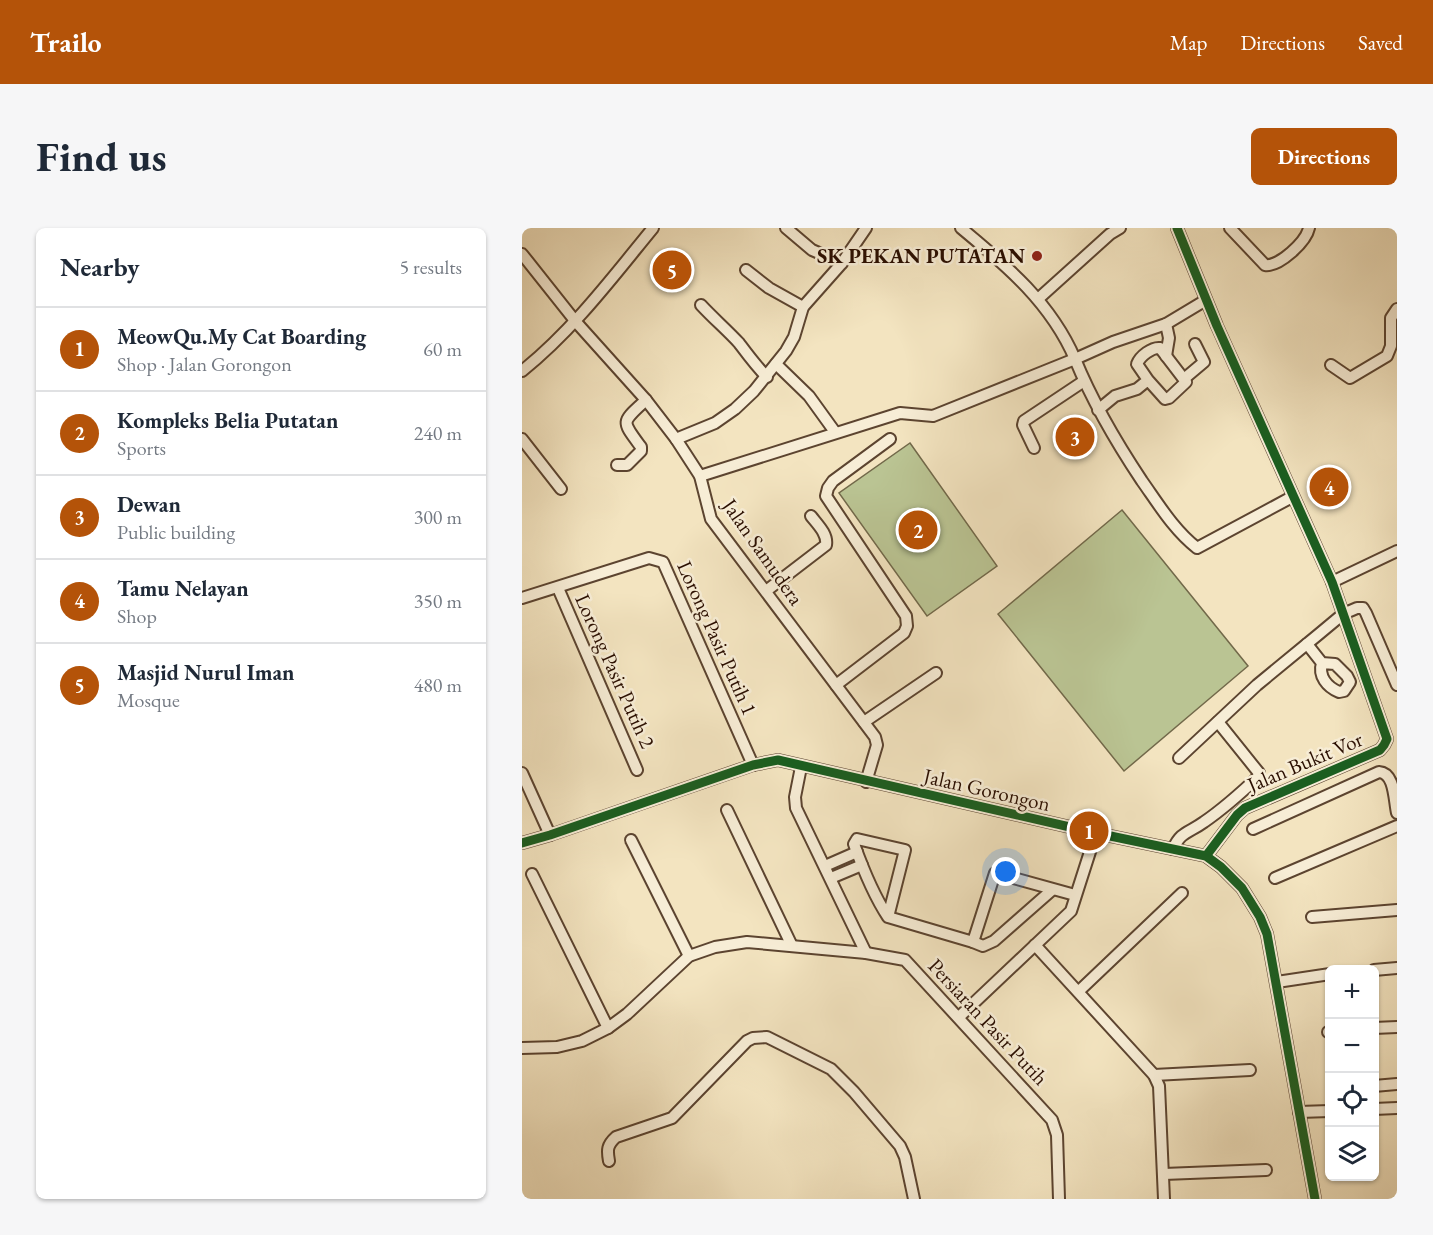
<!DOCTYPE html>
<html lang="en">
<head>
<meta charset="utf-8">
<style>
	:root { --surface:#fff; --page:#f6f6f7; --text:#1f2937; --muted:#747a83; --line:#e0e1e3; --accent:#b45309 }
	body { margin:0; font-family:"EB Garamond",serif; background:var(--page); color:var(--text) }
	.controls { position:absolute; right:18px; bottom:18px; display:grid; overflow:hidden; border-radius:9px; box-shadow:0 2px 4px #0004 }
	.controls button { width:54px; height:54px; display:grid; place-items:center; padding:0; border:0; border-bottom:2px solid var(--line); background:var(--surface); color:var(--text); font:30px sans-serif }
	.you { position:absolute; left:484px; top:644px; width:21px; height:21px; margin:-15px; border:4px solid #fff; border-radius:50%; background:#1a73e8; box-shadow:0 0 0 9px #1a73e833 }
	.badge { display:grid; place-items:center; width:39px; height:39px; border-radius:50%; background:var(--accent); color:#fff; font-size:20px; font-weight:700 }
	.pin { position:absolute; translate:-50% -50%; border:3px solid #fff; box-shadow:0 2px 6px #0006 }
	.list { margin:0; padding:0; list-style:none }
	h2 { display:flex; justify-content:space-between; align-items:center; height:78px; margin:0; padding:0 24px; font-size:26px }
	h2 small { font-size:20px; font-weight:400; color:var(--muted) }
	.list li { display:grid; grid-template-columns:39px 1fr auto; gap:18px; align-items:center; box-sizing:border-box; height:84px; padding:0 24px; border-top:2px solid var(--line) }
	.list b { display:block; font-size:22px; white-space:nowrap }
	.list p { margin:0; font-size:20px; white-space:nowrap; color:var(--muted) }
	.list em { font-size:20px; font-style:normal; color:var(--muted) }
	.icon { flex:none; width:33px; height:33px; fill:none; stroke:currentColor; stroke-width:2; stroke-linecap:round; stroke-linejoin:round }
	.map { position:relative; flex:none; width:875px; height:971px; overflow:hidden; border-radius:9px }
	header { display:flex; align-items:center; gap:36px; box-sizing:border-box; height:84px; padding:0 30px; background:var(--accent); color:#fff }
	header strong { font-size:28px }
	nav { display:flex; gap:33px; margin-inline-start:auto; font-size:21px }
	.intro { display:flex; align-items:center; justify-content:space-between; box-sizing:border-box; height:144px; padding:0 36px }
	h1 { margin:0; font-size:42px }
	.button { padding:15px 27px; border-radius:9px; background:var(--accent); color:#fff; font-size:21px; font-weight:700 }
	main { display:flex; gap:36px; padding:0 36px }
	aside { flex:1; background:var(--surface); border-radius:9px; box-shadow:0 2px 4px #0004 }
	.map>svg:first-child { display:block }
</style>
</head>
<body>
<header>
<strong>Trailo</strong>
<nav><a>Map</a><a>Directions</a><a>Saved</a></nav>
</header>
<div class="intro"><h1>Find us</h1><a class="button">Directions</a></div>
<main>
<aside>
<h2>Nearby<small>5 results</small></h2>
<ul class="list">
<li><span class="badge">1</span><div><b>MeowQu.My Cat Boarding</b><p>Shop · Jalan Gorongon</p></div><em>60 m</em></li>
<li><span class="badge">2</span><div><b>Kompleks Belia Putatan</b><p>Sports</p></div><em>240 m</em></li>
<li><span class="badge">3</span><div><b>Dewan</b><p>Public building</p></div><em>300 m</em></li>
<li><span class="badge">4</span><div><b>Tamu Nelayan</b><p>Shop</p></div><em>350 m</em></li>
<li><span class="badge">5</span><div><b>Masjid Nurul Iman</b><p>Mosque</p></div><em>480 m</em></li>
</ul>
</aside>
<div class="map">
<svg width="875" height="971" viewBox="0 0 875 971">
	<rect width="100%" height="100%" fill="#f3e4c0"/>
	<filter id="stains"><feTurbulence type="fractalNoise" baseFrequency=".00333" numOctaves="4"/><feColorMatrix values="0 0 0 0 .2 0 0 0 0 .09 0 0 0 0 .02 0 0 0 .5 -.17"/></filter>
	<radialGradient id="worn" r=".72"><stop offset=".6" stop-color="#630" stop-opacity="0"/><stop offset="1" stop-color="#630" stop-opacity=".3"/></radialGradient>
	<g fill="#bac493" stroke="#72694a" stroke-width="1.5">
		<path d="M388,215L475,338L405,388L317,265Z"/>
		<path d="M600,282L726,438L602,543L476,386Z"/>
	</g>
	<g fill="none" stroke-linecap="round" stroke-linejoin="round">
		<g stroke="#5c4430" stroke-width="14">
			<g id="minor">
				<path d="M264,0L290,22L320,35"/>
				<path d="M439,0C485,38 529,75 553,131L591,114L644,96L684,72"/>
				<path d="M655,0L695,98L810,354L865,511L862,517L858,522L723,580L715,587L684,628"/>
				<path d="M708,0L743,37C757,39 784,14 787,0"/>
				<path d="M0,26L54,94L124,172L154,211L178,248L189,291L353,509L355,517L344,554"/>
				<path d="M224,42L247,60L281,79"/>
				<path d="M516,71L588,6L598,0"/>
				<path d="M179,77C191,90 205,102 217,115C226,127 234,138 245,149"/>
				<path d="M644,96L647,110L644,128"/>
				<path d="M254,136L287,168L313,204"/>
				<path d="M809,137L828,150L865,128L869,118V90L875,81"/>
				<path d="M0,143C51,102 90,50 131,0"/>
				<path d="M663,150L682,134L673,116"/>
				<path d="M576,182L593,168L615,161L626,152L615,136C618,128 630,119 638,120L664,154L647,170L643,171L626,152"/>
				<path d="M0,211L39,261"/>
				<path d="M154,211L193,195L213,181L232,163L264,123L272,109L281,79L320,35L344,0"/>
				<path d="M512,220L501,197L502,193L562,153"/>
				<path d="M95,237H105L119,223V219C99,192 99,195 124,172"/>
				<path d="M178,248L378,185L411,188L553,131C571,175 594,214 620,253C637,277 652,302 675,320L770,269"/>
				<path d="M810,354L875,323"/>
				<path d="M36,360L115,542"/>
				<path d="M244,363L304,317C306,306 295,296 289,288"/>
				<path d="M0,370L127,330L141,334L231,537"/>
				<path d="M785,416L800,435L813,436L825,448L828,454L822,463L817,464C805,459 796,448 800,435"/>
				<path d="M314,457L382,405L385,398L384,388L304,268L306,260L311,253L368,211"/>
				<path d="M342,494L414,445"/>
				<path d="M657,530L735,457L797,406L821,386L835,380H841L844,385L875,457"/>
				<path d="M279,539L273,569L274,580L344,725"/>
				<path d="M0,545L28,607"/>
				<path d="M205,582L270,718"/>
				<path d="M731,601L857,544C873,545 872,572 875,585"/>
				<path d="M109,612L167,728"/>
				<path d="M0,615L28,607L231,537L256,532L574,605L684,628L699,639L720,660L738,689L745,706L793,971"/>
				<path d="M651,621C659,603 667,605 682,594C701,581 720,564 737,548V545L696,494"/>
				<path d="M303,638L335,624"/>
				<path d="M10,646L86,800"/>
				<path d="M309,650L340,637"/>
				<path d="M753,650L875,598"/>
				<path d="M366,689C352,668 341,641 332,616L335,611L383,622L366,689L451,714L473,645L553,667"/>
				<path d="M790,689L875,682"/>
				<path d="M451,714L461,718L472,713L530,662"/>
				<path d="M513,717L632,847L637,858L642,971"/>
				<path d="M852,742L875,740"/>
				<path d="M755,754L808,746"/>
				<path d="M557,763L660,665"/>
				<path d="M437,789L549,683L574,605"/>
				<path d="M852,800L875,799"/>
				<path d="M806,804H808"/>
				<path d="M0,820L35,819L60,813L86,800L105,786L167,728L193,719L225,714L344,725L383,732L530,892L535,907L537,971"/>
				<path d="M632,847L728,842"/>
				<path d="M852,858L875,856"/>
				<path d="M852,881L875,880"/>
				<path d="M777,884L808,883"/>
				<path d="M87,933C85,922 85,917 94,909L150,890L225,813L231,810L245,809L309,841L332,864L378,918L383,929L392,971"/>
				<path d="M642,946L744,942"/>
			</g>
		</g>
		<use href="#minor" stroke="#f7edd6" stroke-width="10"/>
		<g stroke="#f7edd6" stroke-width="13">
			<g id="cycleway">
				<path d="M655,0L695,98L810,354L865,511L862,517L858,522L723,580L715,587L684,628"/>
				<path d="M0,615L28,607L231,537L256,532L574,605L684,628L699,639L720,660L738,689L745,706L793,971"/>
			</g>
		</g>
		<use href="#cycleway" stroke="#1b5e20" stroke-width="9"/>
	</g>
	<circle fill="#8f2418" stroke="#f7edd6" stroke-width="2" cx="515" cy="28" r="6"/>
	<g text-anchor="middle" stroke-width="5" stroke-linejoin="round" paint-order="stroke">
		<g font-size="21" font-weight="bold" fill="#2a0e00" stroke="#f7edd6" text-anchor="end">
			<text x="503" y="35">SK PEKAN PUTATAN</text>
		</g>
		<g font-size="21" fill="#2a0e00" stroke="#f7edd6">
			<text transform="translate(241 324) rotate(55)" y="7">Jalan Samudera</text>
			<text transform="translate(195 410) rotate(66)" y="7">Lorong Pasir Putih 1</text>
			<text transform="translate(93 443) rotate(66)" y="7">Lorong Pasir Putih 2</text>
			<text transform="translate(783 534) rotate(-23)" y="7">Jalan Bukit Vor</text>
			<text transform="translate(465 562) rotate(13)" y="7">Jalan Gorongon</text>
			<text transform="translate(466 794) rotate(47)" y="7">Persiaran Pasir Putih</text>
		</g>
	</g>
	<rect width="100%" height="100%" filter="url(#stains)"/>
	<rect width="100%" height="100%" fill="url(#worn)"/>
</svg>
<div class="controls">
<button>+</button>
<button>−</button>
<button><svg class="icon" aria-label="locate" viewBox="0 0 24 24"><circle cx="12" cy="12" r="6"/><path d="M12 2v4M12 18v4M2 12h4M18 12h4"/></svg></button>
<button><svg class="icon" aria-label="layers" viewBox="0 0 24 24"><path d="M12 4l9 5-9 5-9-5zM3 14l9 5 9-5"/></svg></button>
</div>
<div class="you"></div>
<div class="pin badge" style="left:567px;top:603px">1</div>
<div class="pin badge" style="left:396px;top:302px">2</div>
<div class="pin badge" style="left:553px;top:209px">3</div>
<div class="pin badge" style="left:807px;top:259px">4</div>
<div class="pin badge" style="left:150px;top:42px">5</div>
</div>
</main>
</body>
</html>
